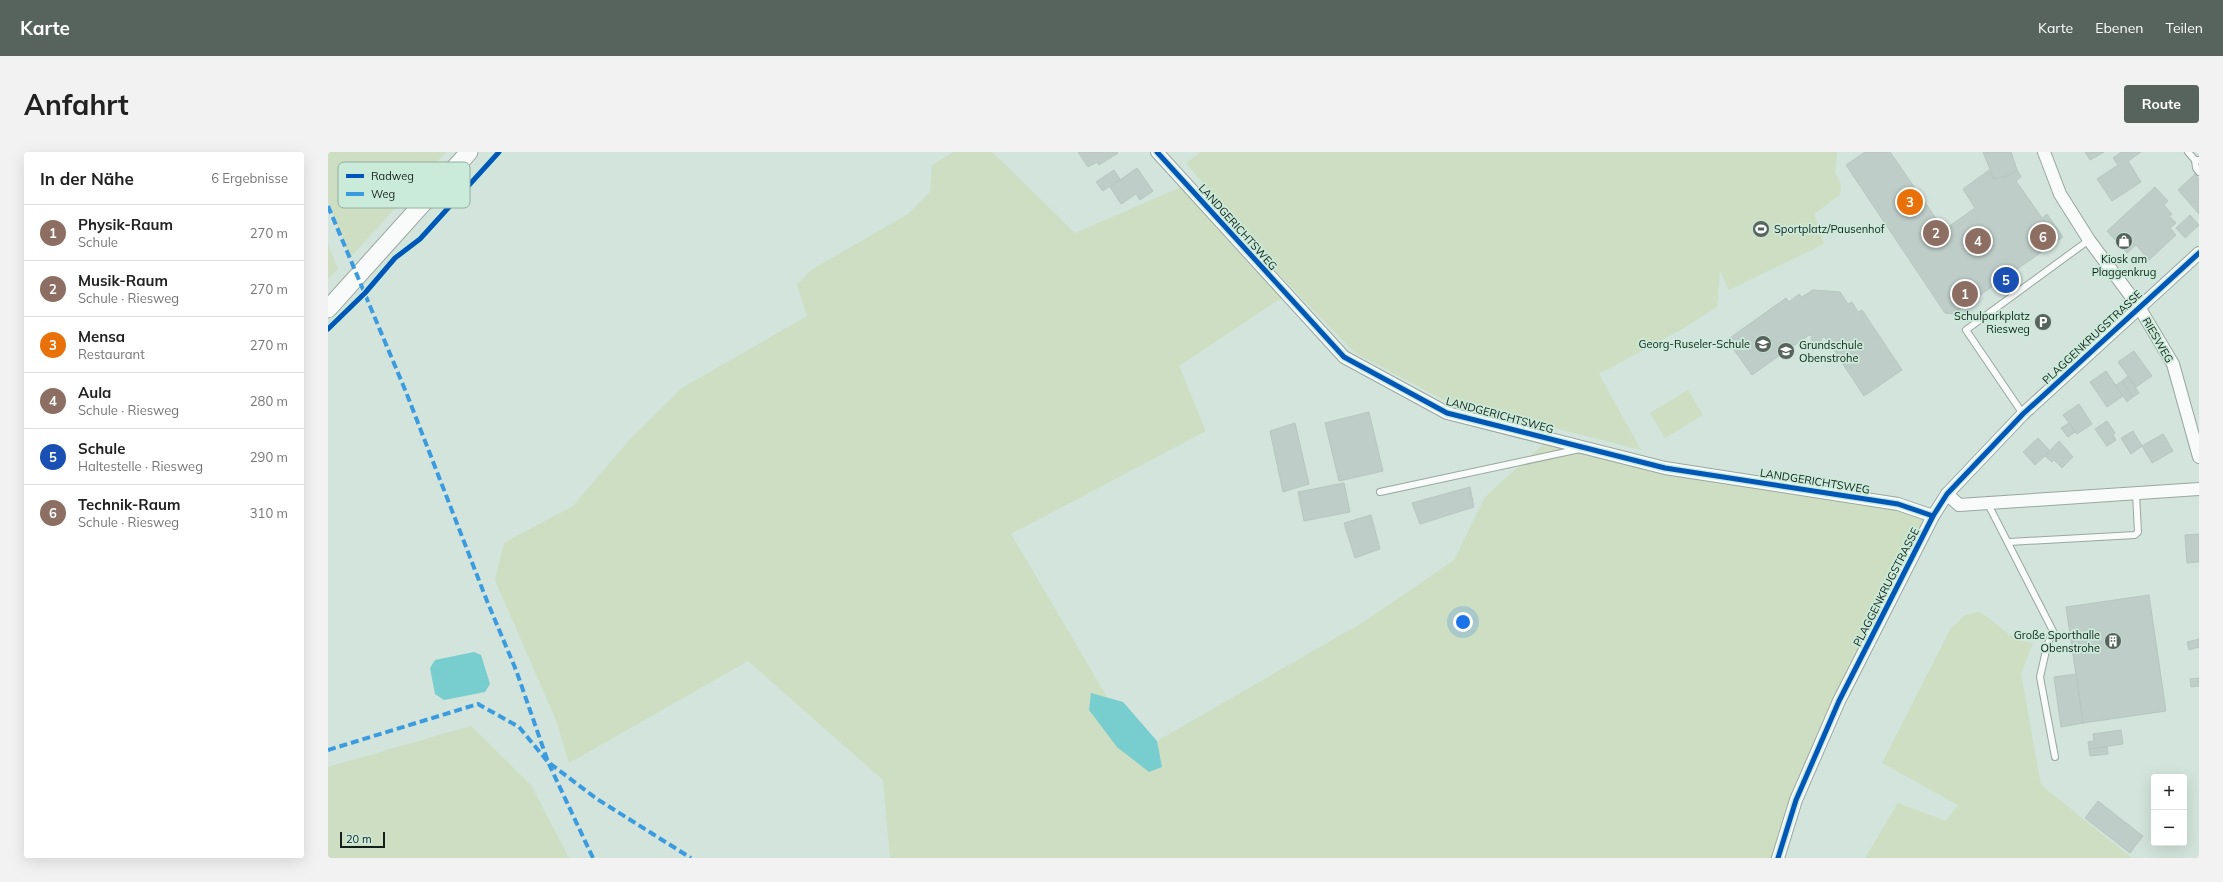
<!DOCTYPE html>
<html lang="de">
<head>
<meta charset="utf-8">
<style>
	:root { --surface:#fff; --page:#f2f2f2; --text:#222; --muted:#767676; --line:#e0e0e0; --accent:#56645d }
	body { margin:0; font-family:Mulish,sans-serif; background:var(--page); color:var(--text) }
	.controls { position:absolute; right:12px; bottom:12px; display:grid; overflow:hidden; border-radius:4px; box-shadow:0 4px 16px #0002 }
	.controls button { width:36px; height:36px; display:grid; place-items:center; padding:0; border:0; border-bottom:1px solid var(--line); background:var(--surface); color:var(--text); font:20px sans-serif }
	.scale { position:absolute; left:12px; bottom:10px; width:45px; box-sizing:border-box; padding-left:4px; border:2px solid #131f19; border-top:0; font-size:11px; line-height:14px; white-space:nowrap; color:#131f19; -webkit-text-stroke:3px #cbebda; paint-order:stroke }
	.you { position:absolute; left:1135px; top:470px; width:14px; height:14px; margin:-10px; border:3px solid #fff; border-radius:50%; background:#1a73e8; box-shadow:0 0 0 6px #1a73e833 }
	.badge { display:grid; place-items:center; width:26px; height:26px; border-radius:50%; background:var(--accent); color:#fff; font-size:13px; font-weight:700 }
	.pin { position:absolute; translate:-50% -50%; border:2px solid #fff; box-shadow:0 1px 4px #0006 }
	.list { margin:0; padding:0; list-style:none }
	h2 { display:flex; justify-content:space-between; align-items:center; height:52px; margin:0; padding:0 16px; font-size:17px }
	h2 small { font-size:13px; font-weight:400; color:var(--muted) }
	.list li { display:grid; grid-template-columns:26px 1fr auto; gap:12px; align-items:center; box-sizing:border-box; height:56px; padding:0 16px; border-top:1px solid var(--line) }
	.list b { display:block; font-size:15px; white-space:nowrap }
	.list p { margin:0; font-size:13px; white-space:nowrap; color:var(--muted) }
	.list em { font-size:13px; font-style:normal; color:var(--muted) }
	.map { position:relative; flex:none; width:1871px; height:706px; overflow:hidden; border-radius:4px }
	header { display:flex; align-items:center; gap:24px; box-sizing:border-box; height:56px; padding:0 20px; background:var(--accent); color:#fff }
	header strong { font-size:19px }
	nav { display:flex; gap:22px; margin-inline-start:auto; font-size:14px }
	.intro { display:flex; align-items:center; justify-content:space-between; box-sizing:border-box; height:96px; padding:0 24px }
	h1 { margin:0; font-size:28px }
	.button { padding:10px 18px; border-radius:4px; background:var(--accent); color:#fff; font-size:14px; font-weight:700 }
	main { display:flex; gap:24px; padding:0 24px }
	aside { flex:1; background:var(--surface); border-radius:4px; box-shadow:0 4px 16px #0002 }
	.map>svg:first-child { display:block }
</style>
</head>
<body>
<header>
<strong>Karte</strong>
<nav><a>Karte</a><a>Ebenen</a><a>Teilen</a></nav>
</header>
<div class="intro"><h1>Anfahrt</h1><a class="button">Route</a></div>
<main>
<aside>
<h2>In der Nähe<small>6 Ergebnisse</small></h2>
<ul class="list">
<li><span class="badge" style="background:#8d6e63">1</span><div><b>Physik-Raum</b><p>Schule</p></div><em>270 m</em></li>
<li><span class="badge" style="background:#8d6e63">2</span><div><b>Musik-Raum</b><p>Schule · Riesweg</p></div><em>270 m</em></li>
<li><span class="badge" style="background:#e8710a">3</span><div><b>Mensa</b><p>Restaurant</p></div><em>270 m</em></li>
<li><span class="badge" style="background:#8d6e63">4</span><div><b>Aula</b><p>Schule · Riesweg</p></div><em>280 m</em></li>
<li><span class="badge" style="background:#1a4fb4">5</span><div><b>Schule</b><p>Haltestelle · Riesweg</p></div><em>290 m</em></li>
<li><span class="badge" style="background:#8d6e63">6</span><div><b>Technik-Raum</b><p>Schule · Riesweg</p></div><em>310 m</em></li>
</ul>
</aside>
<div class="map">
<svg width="1871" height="706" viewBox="0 0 1871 706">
	<rect width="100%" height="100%" fill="#d2e4db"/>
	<g fill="#cddec2">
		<path d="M0,0H118L22,106L0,49Z"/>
		<path d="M626,0H664L747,81L851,36L861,35L958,143L851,214L878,279L683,382L779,545L834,615L829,589L1037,469L1126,408L1157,345L1221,287L1605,364L1511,549L1450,706H562L555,628L420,509L241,611L228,568L167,428L176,391L245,354L303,286L354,236L479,164L469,133L483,118L580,62L602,40L604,13Z"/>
		<path d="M873,0H1509L1507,21L1513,32L1512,43L1486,62L1496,92L1401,138L1392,119L1389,155L1356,176L1271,222L1313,298L1116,248L1027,201L941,112L858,11Z"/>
		<path d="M0,92L10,117L0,127Z"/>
		<path d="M1360,238L1375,263L1337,286L1322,261Z"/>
		<path d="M1651,460C1675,473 1675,486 1705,491L1693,522L1713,633L1804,706H1537L1570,651L1618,669L1630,653L1554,611L1623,476L1638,463Z"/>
		<path d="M143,574L203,633L241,706H0V615Z"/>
	</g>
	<g fill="#78cdcf">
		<path d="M146,500L153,503L162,532L157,540L116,548L107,542L102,516L107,508Z"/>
		<path d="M763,541L795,550L829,589L834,615L821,620L789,595L761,558Z"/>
	</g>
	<g fill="#becdc8" stroke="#b7c6c1">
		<path d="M750,0H789L790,1L771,13L769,10L760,15Z"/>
		<path d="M1537,0H1562L1616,78L1647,56L1635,37L1661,18L1666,27L1679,24L1689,18L1693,25L1688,29L1714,66L1719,62L1735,85L1625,162L1617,161L1518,13Z"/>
		<path d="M1655,0H1683L1689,18L1679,24L1666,27Z"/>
		<path d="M1757,0H1776L1762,8Z"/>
		<path d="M1793,0H1813L1800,9L1813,30L1784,49L1769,27L1790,13L1785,6Z"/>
		<path d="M809,16L825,39L812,48L808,42L793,52L782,35Z"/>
		<path d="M786,18L792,27L775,39L768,30Z"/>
		<path d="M1867,22L1871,27V62L1850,38Z"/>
		<path d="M1827,35L1840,49L1836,53L1844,62L1841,64L1848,71L1842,76L1848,83L1821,108L1808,93L1799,101L1779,79Z"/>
		<path d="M1862,63L1871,73L1857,86L1848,76Z"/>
		<path d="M1485,138L1512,140L1520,152L1524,150L1530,160L1534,158L1574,218L1536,244L1497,185H1494L1492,193L1483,190L1484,184L1481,183L1424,223L1399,188L1458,146L1461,150L1471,142L1474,145Z"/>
		<path d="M1806,199L1824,224L1808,235L1790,210Z"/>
		<path d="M1778,219L1795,244L1779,255L1762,230Z"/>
		<path d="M1800,224L1811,241L1805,245L1794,229Z"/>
		<path d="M1794,229L1805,245L1799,250L1788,233Z"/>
		<path d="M1751,252L1764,272L1749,282L1735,263Z"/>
		<path d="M1041,260L1055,319L1011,329L997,271Z"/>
		<path d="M1779,269L1787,281L1785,283L1788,288L1779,294L1767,277Z"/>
		<path d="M967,271L981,332L955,340L942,279Z"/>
		<path d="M1741,271L1747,280L1740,285L1733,276Z"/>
		<path d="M1805,279L1814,294L1803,302L1793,286Z"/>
		<path d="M1835,282L1845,299L1824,311L1814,294Z"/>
		<path d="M1710,286L1722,299L1707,313L1695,300Z"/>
		<path d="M1731,289L1745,305L1734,316L1726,308L1724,310L1717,304Z"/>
		<path d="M1016,331L1022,360L976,369L970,340Z"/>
		<path d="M1142,335L1146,355L1092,372L1084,351Z"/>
		<path d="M1043,363L1052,397L1027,406L1016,371Z"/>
		<path d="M1871,382V410L1859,411L1857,383Z"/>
		<path d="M1821,443L1838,559L1755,571L1738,455Z"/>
		<path d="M1871,487V495L1861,498L1859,490Z"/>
		<path d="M1748,522L1755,571L1733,575L1726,525Z"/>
		<path d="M1871,526V534L1863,535L1862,527Z"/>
		<path d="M1793,578L1795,592L1761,597L1760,590L1766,589L1765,582Z"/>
		<path d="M1779,595L1780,602L1762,604L1761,597Z"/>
		<path d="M1770,649L1815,684L1802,701L1757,666Z"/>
	</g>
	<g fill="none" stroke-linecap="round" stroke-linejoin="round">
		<g stroke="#99a7a0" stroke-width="8">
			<g id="lane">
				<path d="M1860,0L1867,8"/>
				<path d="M1871,8H1867L1868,16L1871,20"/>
				<path d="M1695,262L1638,178L1761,88"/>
				<path d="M1052,340L1252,297"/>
				<path d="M1660,352L1725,479L1719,494L1712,525L1727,605"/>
				<path d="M1681,390L1807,383L1810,380L1808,342"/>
			</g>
		</g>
		<g stroke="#99a7a0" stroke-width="14">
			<g id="street">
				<path d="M829,0L1016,205L1119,261L1337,316L1570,352L1605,364"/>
				<path d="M1716,0L1732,42L1761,88L1811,155L1845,212L1871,305"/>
				<path d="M1619,342L1631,353L1871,337"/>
				<path d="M1450,706L1468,648L1511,549L1605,364L1619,342L1695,262L1871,101"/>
			</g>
		</g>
		<g stroke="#99a7a0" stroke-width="19">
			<path id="secondary" d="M0,157L141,0"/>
		</g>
		<g stroke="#bcc2bf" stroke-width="2.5" stroke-dasharray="3 3" stroke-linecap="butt">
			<path d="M72,102L92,87L171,0"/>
			<path d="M0,177L5,172"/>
		</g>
		<use href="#lane" stroke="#f8fbfa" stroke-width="6"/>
		<use href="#street" stroke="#f8fbfa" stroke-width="12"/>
		<use href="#secondary" stroke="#f8fbfa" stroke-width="17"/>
		<g stroke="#3b9bdf" stroke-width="4" stroke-dasharray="8 4" stroke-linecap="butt">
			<path d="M0,54L78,240L159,449L188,518L220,610L265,706"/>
			<path d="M0,598L150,552L191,575L220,610L269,647L363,706"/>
		</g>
		<g stroke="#cbebda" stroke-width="8">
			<g id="cycleway">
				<path d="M829,0L1016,205L1119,261L1337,316L1570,352L1605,364"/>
				<path d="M0,177L37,141L67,106L92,87L171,0"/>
				<path d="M1450,706L1468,648L1511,549L1605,364L1619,342L1695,262L1871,101"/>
			</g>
		</g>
		<use href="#cycleway" stroke="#0057b8" stroke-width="5"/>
	</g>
	<defs>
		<g id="stadium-disc" transform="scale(0.9)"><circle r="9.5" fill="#56645d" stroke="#cbebda"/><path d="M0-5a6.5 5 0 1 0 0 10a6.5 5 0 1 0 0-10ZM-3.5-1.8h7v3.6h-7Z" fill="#fff"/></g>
		<g id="shop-disc" transform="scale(0.9)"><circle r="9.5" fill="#56645d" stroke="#cbebda"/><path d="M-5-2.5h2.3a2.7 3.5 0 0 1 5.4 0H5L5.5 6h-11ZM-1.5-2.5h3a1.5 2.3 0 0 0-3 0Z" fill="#fff"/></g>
		<g id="parking-disc" transform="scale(0.9)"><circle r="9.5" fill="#56645d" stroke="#cbebda"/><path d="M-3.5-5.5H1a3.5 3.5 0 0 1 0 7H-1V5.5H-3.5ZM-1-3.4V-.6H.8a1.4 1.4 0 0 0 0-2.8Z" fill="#fff"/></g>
		<g id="school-disc" transform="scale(0.9)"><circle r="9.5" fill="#56645d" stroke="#cbebda"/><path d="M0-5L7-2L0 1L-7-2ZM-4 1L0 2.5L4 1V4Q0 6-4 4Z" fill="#fff"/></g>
		<g id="building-disc" transform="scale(0.9)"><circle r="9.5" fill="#56645d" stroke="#cbebda"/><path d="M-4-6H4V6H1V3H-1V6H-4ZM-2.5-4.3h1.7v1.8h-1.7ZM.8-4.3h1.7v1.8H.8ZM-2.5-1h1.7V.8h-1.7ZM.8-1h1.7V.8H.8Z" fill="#fff"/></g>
	</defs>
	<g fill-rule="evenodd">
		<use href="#stadium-disc" x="1433" y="77"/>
		<use href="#shop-disc" x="1796" y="89"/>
		<use href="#parking-disc" x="1715" y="170"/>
		<use href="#school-disc" x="1435" y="192"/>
		<use href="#school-disc" x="1458" y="199"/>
		<use href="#building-disc" x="1785" y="489"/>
	</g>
	<g text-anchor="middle" stroke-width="3.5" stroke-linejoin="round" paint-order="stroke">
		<g font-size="11" fill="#131f19" stroke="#cbebda">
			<text transform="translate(910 75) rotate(48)" y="4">LANDGERICHTSWEG</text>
			<text transform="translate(1764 185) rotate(-43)" y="4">PLAGGENKRUGSTRASSE</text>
			<text transform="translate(1830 188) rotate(60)" y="4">RIESWEG</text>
			<text transform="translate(1172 263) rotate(15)" y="4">LANDGERICHTSWEG</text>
			<text transform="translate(1487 329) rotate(9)" y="4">LANDGERICHTSWEG</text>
			<text transform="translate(1558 435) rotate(-63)" y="4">PLAGGENKRUGSTRASSE</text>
		</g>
		<g font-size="11" fill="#131f19" stroke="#cbebda" text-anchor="end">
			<text x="1446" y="81" text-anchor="start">Sportplatz/Pausenhof</text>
			<text x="1796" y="111" text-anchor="middle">Kiosk am<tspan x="1796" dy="13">Plaggenkrug</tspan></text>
			<text x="1702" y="168">Schulparkplatz<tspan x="1702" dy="13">Riesweg</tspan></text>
			<text x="1422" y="196">Georg-Ruseler-Schule</text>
			<text x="1471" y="197" text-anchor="start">Grundschule<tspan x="1471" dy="13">Obenstrohe</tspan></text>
			<text x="1772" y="487">Große Sporthalle<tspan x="1772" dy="13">Obenstrohe</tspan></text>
		</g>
	</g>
	<rect x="10" y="10" width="132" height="46" rx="6" fill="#cbebda" stroke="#94aea0" stroke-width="1"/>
	<rect x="18" y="22" width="18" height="4" fill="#0057b8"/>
	<rect x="18" y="40" width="18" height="4" fill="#3b9bdf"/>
	<g font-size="11" fill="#131f19">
		<text x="43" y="28">Radweg</text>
		<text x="43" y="46">Weg</text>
	</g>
</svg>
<div class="controls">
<button>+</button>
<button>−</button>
</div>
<div class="scale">20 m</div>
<div class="you"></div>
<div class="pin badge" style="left:1637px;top:142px;background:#8d6e63">1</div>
<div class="pin badge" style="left:1608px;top:81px;background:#8d6e63">2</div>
<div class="pin badge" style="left:1582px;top:50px;background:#e8710a">3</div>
<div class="pin badge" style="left:1650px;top:89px;background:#8d6e63">4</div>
<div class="pin badge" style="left:1678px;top:128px;background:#1a4fb4">5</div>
<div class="pin badge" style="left:1715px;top:85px;background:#8d6e63">6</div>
</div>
</main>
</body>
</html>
